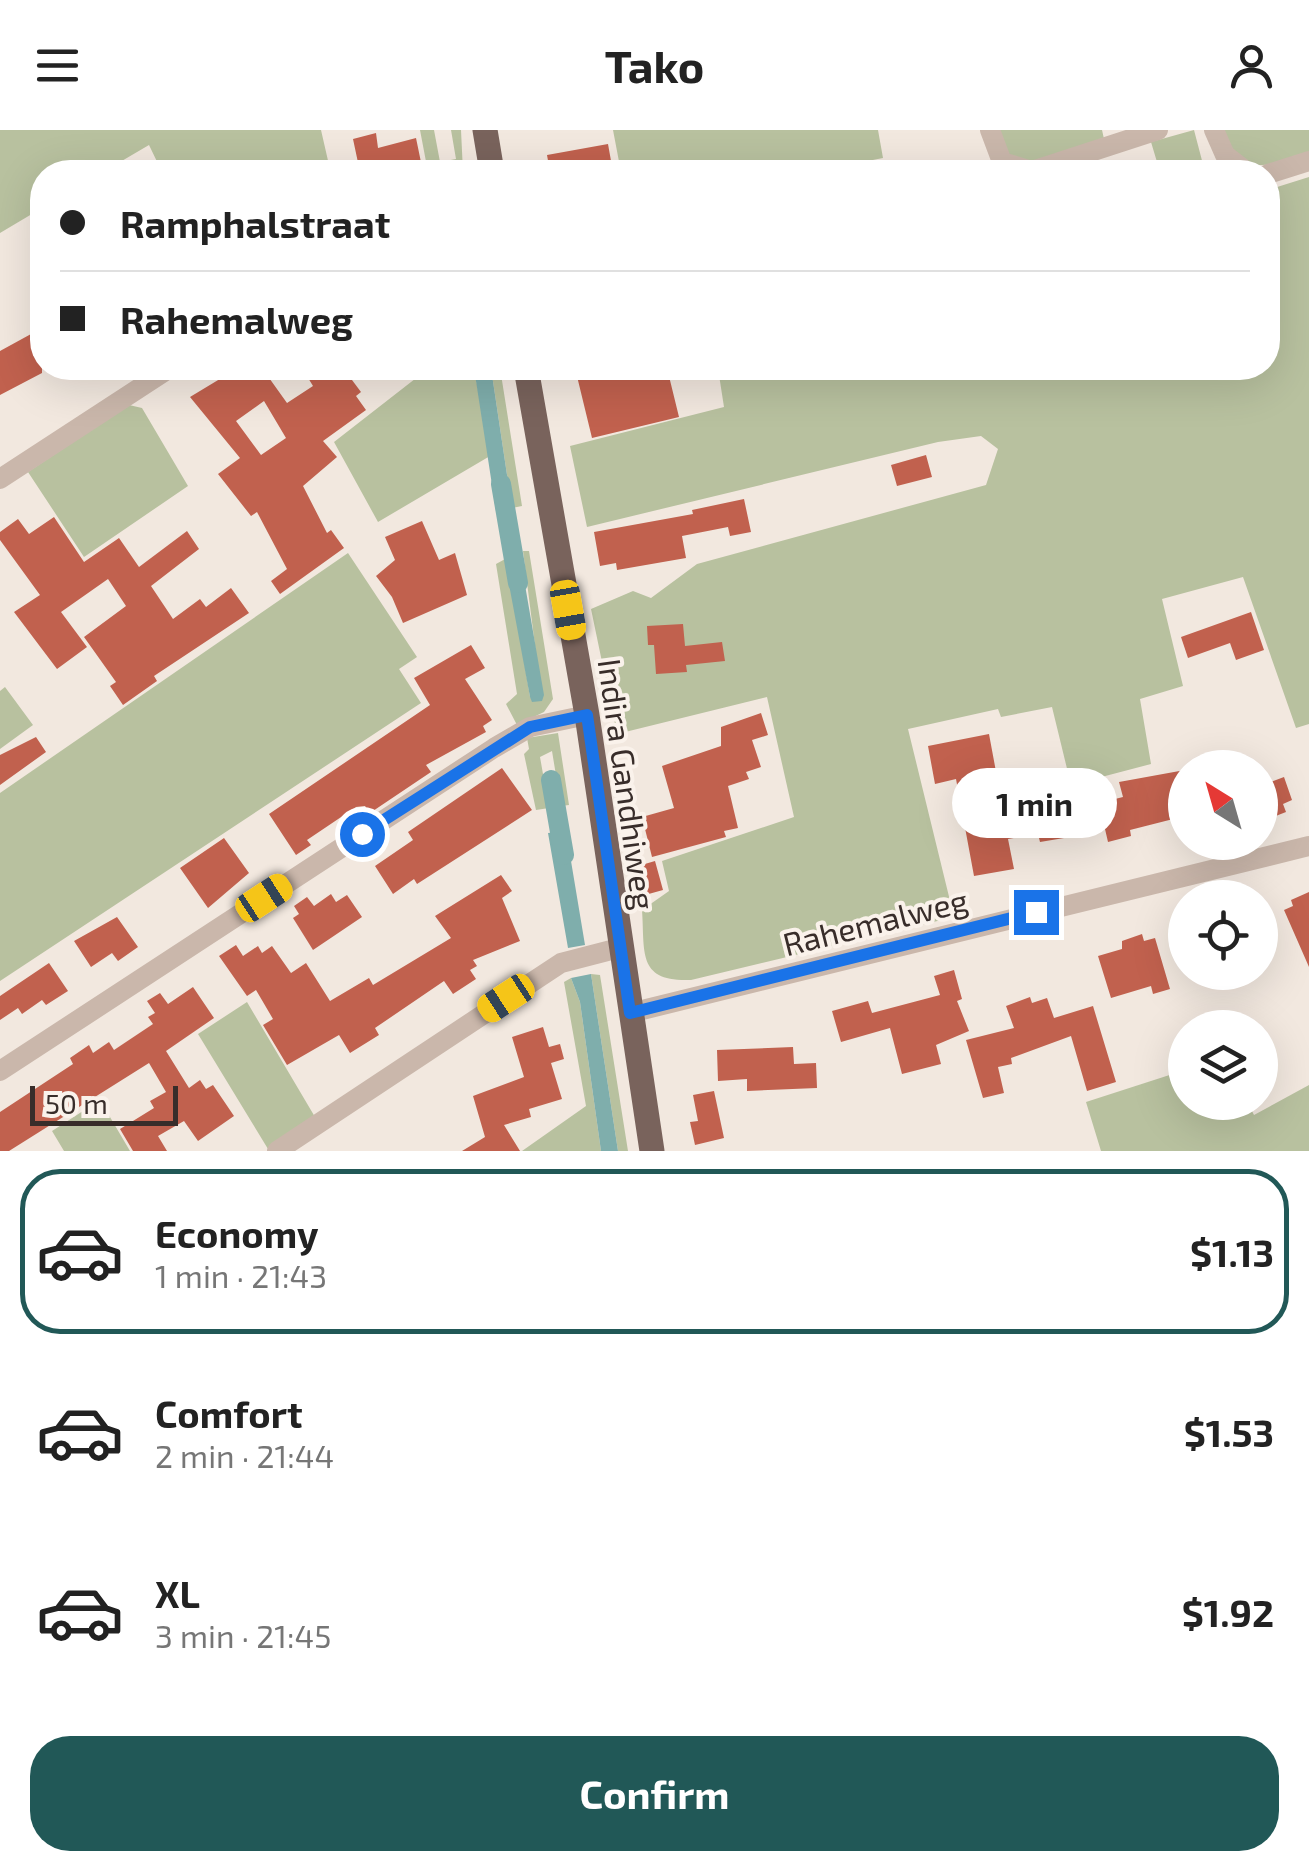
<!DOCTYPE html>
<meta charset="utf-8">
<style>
:root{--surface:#fff;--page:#f6f6f6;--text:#222;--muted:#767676;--line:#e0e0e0;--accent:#215857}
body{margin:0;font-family:"Exo 2",sans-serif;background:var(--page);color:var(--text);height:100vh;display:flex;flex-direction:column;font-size:38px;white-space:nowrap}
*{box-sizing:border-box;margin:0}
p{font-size:32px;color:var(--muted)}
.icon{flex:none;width:55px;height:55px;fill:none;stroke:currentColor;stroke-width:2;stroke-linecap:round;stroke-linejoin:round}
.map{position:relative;height:1021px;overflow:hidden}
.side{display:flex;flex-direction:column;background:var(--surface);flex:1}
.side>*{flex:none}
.banner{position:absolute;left:30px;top:30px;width:1250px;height:220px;border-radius:40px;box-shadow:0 10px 40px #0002;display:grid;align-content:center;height:220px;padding:0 30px;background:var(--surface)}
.needle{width:65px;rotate:323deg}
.fabs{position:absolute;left:1168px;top:620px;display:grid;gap:20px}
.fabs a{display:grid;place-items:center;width:110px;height:110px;border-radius:50%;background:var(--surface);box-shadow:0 10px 40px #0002;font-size:50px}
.scale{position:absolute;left:30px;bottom:25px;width:148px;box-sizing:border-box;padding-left:10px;border:5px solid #382d2a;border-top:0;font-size:28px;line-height:35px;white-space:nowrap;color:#382d2a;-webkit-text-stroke:8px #faf2eb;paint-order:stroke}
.end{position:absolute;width:45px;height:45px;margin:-22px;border:12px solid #1a73e8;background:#fff;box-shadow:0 0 0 5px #fff}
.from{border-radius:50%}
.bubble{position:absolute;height:70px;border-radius:35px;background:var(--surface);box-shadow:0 10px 40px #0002;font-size:32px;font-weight:700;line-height:70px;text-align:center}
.car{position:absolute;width:30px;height:60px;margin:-30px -15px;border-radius:12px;box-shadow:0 0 8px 2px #0007;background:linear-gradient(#f5c518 24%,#345 0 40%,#f5c518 0 76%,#345 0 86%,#f5c518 0)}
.banner b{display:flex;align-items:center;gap:35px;height:95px;font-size:38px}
.banner b+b{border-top:2px solid var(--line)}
.banner i{width:25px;height:25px;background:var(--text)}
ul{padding:18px 0 0;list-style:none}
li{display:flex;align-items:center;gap:30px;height:165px;margin:0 20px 15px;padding:0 10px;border:5px solid transparent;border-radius:40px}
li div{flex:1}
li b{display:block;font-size:38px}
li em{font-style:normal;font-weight:700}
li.current{border-color:var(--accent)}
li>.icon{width:90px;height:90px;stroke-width:1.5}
.primary-button{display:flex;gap:20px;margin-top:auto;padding:20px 30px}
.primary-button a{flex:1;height:115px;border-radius:40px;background:var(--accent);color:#fff;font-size:40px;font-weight:700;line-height:115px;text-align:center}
header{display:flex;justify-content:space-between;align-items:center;height:130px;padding:0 30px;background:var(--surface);font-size:45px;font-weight:700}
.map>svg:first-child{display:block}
.green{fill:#b8c19f}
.water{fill:#7faeac}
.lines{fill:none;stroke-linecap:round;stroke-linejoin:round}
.canal{stroke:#7faeac;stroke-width:20}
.building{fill:#c1614e;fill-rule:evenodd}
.minor{stroke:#cab7ab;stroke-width:20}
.major{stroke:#79635c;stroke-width:25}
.route{stroke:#1a73e8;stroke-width:12}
.labels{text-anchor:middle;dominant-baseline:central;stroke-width:8;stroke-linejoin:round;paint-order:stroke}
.street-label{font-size:32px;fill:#382d2a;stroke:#faf2eb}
</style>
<header><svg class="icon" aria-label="menu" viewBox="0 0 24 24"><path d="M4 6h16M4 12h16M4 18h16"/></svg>Tako<svg class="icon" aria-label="person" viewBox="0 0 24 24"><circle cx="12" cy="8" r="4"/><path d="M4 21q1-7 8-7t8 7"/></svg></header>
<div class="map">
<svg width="1309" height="1021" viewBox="0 0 1309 1021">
<rect width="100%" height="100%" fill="#f2e8df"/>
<path class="green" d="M0,0h321l8,35 -15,7h-152l-13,-27 -46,27h-61v36l-42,25z
M420,0h14l6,32 16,-3 -5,-29h10l2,42h-35z
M613,0h265l5,28 -71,14h-191z
M996,0h106l2,9 -75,26 -23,-10z
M1194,0l11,42h-45l-9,-30z
M1223,0h86v24c-42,12 -66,25 -86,-24z
M1309,47v547l-13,4 -53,-151 -81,22 21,87 -43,13 11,65 -80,21 -19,-78 -51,10 -3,-8 -90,20 46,188 -263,63c-54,2 -46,-27 -49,-70l27,-19 -7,-30 132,-44 -27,-120 -150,37 -26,-125 42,-18 18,7 46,-34 289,-79 12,-36 -17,-13 -43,6 -351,85 -17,-81 154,-39 -5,-32 29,-7h520v-178z
M429,238h45l16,88 -112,66 -44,-80z
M491,238h9l22,138 -10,2z
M129,275l13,3 46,78 -104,71 -56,-85z
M523,421h6l24,148 -9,13 -27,13 -11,-21 11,-10 -21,-130 11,-6 23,139 12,4z
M348,423l69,104 -18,12 22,34 -421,278v-188z
M5,557l28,38 -33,24v-58z
M558,603l11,72 -8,1 -9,-55 -12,6 9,51 -13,2 -12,-56 5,-5 -2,-11z
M591,844l9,1 28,176h-10z
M571,848l9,24 21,149h-79l64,-45 -22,-124z
M247,872l68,115 -47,32 -70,-115z
M1185,940v32l63,1 6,12 55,-30v66h-208l-15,-49z
M100,970l30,51h-66l-12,-20z"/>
<path class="water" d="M474,238h17l21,140 -16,3z
M520,426l24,139 -2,6 -10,1 -2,-5 -25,-134 2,-5z
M566,701l19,114 -17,3 -20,-115z
M591,844l27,177h-17l-21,-149 -9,-24z"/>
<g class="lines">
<path class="canal" d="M501,354l17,99
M551,650l13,75"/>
</g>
<path class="building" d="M376,3l2,15 38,-10 7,34h-63l-7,-33z
M608,14l5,28h-63l-3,-17z
M42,198v45l-42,22v-44z
M238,238h24l25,35 26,-17 -11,-18h41l18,24 -5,4 10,14 -43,31 14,16 -34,29 24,47 4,-3 13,18 -64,46 -9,-13 16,-12 -30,-57 -6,4 -33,-42 22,-16 -50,-61zM264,271l22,37 -25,17 -25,-34z
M575,238h92l12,49 -87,21z
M926,325l6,22 -35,9 -6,-21z
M744,369l7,33 -21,4 -2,-9 -46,9 4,22 -69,12 -1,-7 -16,3 -6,-34 99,-18 -1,-4z
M54,387l30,45 35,-24 20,29 48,-36 12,18 -48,37 22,33 27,-20 6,8 25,-19 18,25 -95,63 3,5 -34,24 -13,-19 6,-4 -32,-45 42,-31 -18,-27 -47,33 26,35 -30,22 -43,-57 26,-17 -40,-55v-8l18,-13 11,15z
M422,391l17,39 16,-7 12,42 -64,28 -11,-26 -16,-21 19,-16 -10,-23z
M1251,482l13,38 -28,10 -6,-17 -42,15 -7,-21z
M683,494l2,22 37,-4 3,19 -39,4 1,7 -31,2 -2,-29h-6l-1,-19z
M471,515l14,23 -20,11 27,41 -9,6 3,6 -60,33 5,7 -61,41 -5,-7 -9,1 -49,33 4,5 -15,10 -27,-41 161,-109 -16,-27z
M761,583l7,22 -16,5 9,27 -15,5 3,7 -21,7 10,42 -14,3 2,6 -74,20 -10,-40 32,-9 -12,-42 59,-20v-19z
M989,604l13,70 66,-13 8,45 -36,6 -2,-8 -30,5 6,30 -40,7 -18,-97 -21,5 -7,-38z
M36,607l10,15 -46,33v-30z
M502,638l30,42 -115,74 -3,-5 -21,15 -18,-28 38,-26 -5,-8z
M1185,640v46l-55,14 1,6 -23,6 -9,-39 24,-6 -4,-15z
M1284,647l8,23 -9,4 3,8 -18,7 -3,-8 -5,2v-27z
M224,708l25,35 -41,35 -28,-40z
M655,731l8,29 -18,5 -7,-29z
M501,745l11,16 -10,7 18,43 -47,19 4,6 -7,4 6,9 -23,15 -9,-13 -69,47 4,7 -29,18 -11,-18 -52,30 -24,-40 10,-6 -17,-29 -9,6 -28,-40 17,-11 7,11 15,-10 4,7 10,-7 19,27 15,-10 24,38 39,-23 4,7 78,-47 -16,-22z
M1309,762v75l-25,-57 9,-4 -2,-6z
M331,764l5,8 11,-7 15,22 -49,33 -20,-32 6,-4 -5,-8 13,-9 7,9z
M117,787l21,30 -20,14 -6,-8 -21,14 -17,-26z
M1142,804l2,7 11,-3 15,51 -17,5 -2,-8 -40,12 -13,-42 24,-7v-8z
M49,833l19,28 -22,14 -4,-5 -20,14 -4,-6 -18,12v-24z
M954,840l8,29 -5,2 12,30 -33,14 5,19 -39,10 -12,-46 -49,14 -9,-31 36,-10 4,12 68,-18 -6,-19z
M193,857l21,31 -48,33 23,37 11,-8 6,9 7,-4 21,31 -36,25 -14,-20 -26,15 9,15h-34l-13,-22 34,-21 -4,-7 16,-9 -17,-29 -140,88h-9v-39l73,-48 -3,-6 19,-13 4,8 16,-11 5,8 39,-26 -5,-7 7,-4 -8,-12 13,-8 8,11z
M1030,867l2,6 15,-5 7,20 39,-12 23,76 -29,9 -16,-55 -60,22 1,6 -14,3 6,26 -21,5 -17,-58 48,-12 -8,-22z
M543,897l6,20 11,-3 4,15 -13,4 11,36 -33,10 2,8 -27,8 16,26h-58l23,-14 -12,-41 51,-19 -12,-40z
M793,917l1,17 22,-1 1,25 -70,3v-12l-29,2 -1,-31z
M714,961l10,47 -29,7 -5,-23 8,-1 -5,-26z"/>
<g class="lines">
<path class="minor" d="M990,0l12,32 30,9 126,-41
M1214,0l11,25 22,17
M1268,44l41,-13
M0,349l170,-111
M630,883l679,-167
M0,941l494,-323 36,-21 57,-12
M277,1021l284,-188 58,-15"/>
<path class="major" d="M485,0l7,42
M526,238l61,347 65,436"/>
</g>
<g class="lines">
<path class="route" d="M362,704l168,-107 57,-12 43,298 406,-101"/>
</g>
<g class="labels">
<g class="street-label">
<text transform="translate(628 654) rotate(82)">Indira Gandhiweg</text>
<text transform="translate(875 791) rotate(-14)">Rahemalweg</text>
</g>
</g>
</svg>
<div class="fabs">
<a><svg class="needle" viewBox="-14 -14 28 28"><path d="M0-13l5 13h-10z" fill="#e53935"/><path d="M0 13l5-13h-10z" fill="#767676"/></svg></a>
<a><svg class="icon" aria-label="locate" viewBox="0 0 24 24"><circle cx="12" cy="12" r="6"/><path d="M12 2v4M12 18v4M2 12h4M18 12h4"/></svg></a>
<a><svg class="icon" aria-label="layers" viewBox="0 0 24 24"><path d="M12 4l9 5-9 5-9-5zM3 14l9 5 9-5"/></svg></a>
</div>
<div class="scale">50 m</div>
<i class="end from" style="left:362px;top:704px"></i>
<i class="end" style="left:1036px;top:782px"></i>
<div class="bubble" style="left:952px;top:638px;width:165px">1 min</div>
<i class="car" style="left:568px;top:480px;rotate:170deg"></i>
<i class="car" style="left:264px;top:768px;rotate:57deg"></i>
<i class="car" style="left:506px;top:868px;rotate:237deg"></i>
<div class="banner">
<b><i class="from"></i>Ramphalstraat</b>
<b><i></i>Rahemalweg</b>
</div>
</div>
<section class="side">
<ul>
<li class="current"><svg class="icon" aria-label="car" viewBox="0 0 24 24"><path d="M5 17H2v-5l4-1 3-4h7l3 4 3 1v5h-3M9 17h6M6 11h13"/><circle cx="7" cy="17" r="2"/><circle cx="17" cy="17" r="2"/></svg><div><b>Economy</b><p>1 min · 21:43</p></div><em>$1.13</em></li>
<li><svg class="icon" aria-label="car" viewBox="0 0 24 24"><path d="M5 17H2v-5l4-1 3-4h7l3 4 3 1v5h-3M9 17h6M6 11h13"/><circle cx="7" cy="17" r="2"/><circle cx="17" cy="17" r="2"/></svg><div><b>Comfort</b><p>2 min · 21:44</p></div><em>$1.53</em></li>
<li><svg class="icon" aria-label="car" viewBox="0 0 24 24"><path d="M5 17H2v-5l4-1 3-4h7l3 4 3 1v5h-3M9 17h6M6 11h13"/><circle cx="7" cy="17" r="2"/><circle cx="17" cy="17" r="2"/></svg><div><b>XL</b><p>3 min · 21:45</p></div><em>$1.92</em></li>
</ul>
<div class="primary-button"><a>Confirm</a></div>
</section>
